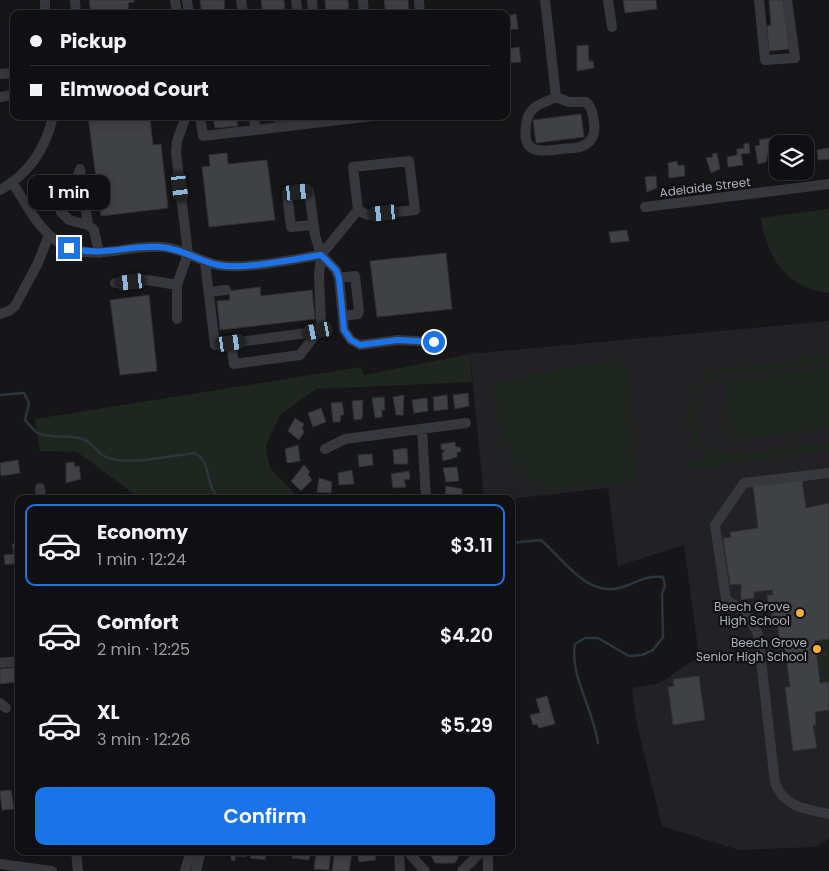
<!DOCTYPE html>
<meta charset="utf-8">
<style>
:root{--surface:#101012;--page:#1e1e20;--text:#f1f3f6;--muted:#9c9d9f;--line:#303032;--accent:#1a73e8}
body{margin:0;font-family:Poppins,sans-serif;background:var(--page);color:var(--text);height:100vh;display:flex;flex-direction:column;font-size:19px;white-space:nowrap}
*{box-sizing:border-box;margin:0}
p{font-size:16px;color:var(--muted)}
.icon{flex:none;width:28px;height:28px;fill:none;stroke:currentColor;stroke-width:2;stroke-linecap:round;stroke-linejoin:round}
.map{position:relative;flex:1;overflow:hidden}
.sheet{position:absolute;left:15px;top:495px;width:500px;height:360px;display:flex;flex-direction:column;background:var(--surface);border-radius:10px;box-shadow:0 2px 12px #0003,0 0 0 1px var(--line)}
.sheet>*{flex:none}
.top-card{position:absolute;left:10px;top:10px;width:500px;height:110px;border-radius:10px;box-shadow:0 2px 12px #0003,0 0 0 1px var(--line);display:grid;align-content:center;height:110px;padding:0 20px;background:var(--surface)}
.buttons{position:absolute;left:769px;top:135px;display:grid;gap:10px}
.buttons a{display:grid;place-items:center;width:45px;height:45px;border-radius:10px;background:var(--surface);box-shadow:0 2px 12px #0003,0 0 0 1px var(--line);font-size:25px}
.end{position:absolute;width:22px;height:22px;margin:-11px;border:6px solid #1a73e8;background:#fff;box-shadow:0 0 0 2px #fff}
.from{border-radius:50%}
.bubble{position:absolute;height:35px;border-radius:10px;background:var(--surface);box-shadow:0 2px 12px #0003,0 0 0 1px var(--line);font-size:16px;font-weight:600;line-height:35px;text-align:center}
.car{position:absolute;width:15px;height:30px;margin:-15px -8px;border-radius:6px;box-shadow:0 0 4px 1px #0007;background:linear-gradient(#222 24%,#8ab4d8 0 40%,#222 0 76%,#8ab4d8 0 86%,#222 0)}
.top-card b{display:flex;align-items:center;gap:18px;height:48px;font-size:19px}
.top-card b+b{border-top:1px solid var(--line)}
.top-card i{width:12px;height:12px;background:var(--text)}
ul{padding:9px 0 0;list-style:none}
li{display:flex;align-items:center;gap:15px;height:82px;margin:0 10px 8px;padding:0 10px;border:2px solid transparent;border-radius:10px}
li div{flex:1}
li b{display:block;font-size:19px}
li em{font-style:normal;font-weight:600}
li.active{border-color:var(--accent)}
li>.icon{width:45px;height:45px;stroke-width:1.5}
.action{display:flex;gap:10px;margin-top:auto;padding:10px 20px}
.action a{flex:1;height:58px;border-radius:10px;background:var(--accent);color:#fff;font-size:20px;font-weight:600;line-height:58px;text-align:center}
.map>svg:first-child{display:block}
.built{fill:#222225}
.green{fill:#1e261f}
.lines{fill:none;stroke-linecap:round;stroke-linejoin:round}
.stream{stroke:#2c353c;stroke-width:2.5}
.building{fill:#404145;stroke:#303034}
.path{stroke:#3d3f44;stroke-width:1;stroke-dasharray:2.5 4;stroke-linecap:butt}
.minor{stroke:#37383d;stroke-width:10}
.route{stroke:#1a73e8;stroke-width:6}
.poi-dot{fill:#f2b134;stroke:#111113;stroke-width:2}
.labels{text-anchor:middle;dominant-baseline:central;stroke-width:4.5;stroke-linejoin:round;paint-order:stroke}
.street-label{font-size:12px;fill:#a8adb8;stroke:#111113}
.poi-label{font-size:12px;fill:#a8adb8;stroke:#111113;text-anchor:end}
</style>
<div class="map">
<svg width="829" height="871" viewBox="0 0 829 871">
<rect width="100%" height="100%" fill="#161618"/>
<path class="built" d="M829,321v518l-14,8 -76,3 -77,-24 -26,-106 -4,-32 28,-5 39,-27 -15,-111 -66,21 -10,-78 -99,11h-25l-14,-145z"/>
<path class="green" d="M829,209v84c-43,-5 -62,-35 -68,-75z
M470,354l2,28 -156,7 -36,26 -14,30 4,23 26,27 19,4h-174l-64,-47 -37,-1 -5,-32 326,-52 3,8z
M829,355v8l-102,14c-50,12 -41,80 11,77l91,-12v8l-144,20 -1,-8 27,-4 -15,-13 -10,-23 3,-24 15,-19 22,-10z
M619,359l7,6 5,41 5,75 -89,9 -15,-8 -31,-40 -8,-59 89,-18z
M829,367v61l-99,13 -8,-59z
M829,639v43l-9,1 -5,-42z"/>
<g class="lines">
<path class="stream" d="M0,395l24,-2 5,10 -4,17c4,4 8,10 13,13 11,6 32,1 45,6 9,3 13,12 21,17 20,11 69,-1 91,-3 17,9 10,33 24,46
M511,543l30,-3c23,20 47,59 82,47 15,-5 23,-12 40,-10l2,9 -3,8 1,43 -10,13 -11,5 -13,1 -31,-18h-13l-10,6c-6,30 19,67 23,99"/>
</g>
<path class="building" d="M89,0h45v2l-6,1 1,11h-38z
M200,0h24l1,14h-23z
M261,0h23l1,14h-22z
M325,0h23l1,14h-23z
M384,0h24l1,14h-23z
M623,0h33l1,9 -32,4z
M769,0h15l5,49 -20,2 -2,-25 4,-1z
M516,14l2,15 -12,1v-14z
M588,45l1,16h4l1,7 -17,3v-25z
M519,47l2,15 -12,1 -1,-14z
M581,114l3,23 -48,6 -3,-23z
M88,116h70l-8,3 3,26 8,-1 7,64 -67,8z
M213,116h23l2,10 -23,2z
M274,116h23v3l-23,3z
M775,137l3,15 -10,2 -2,8 -8,2 -3,-18 5,-1 -1,-5z
M749,143l1,10 -9,1 2,11 -15,2 -1,-10 10,-2v-6l7,-1v-4z
M829,148v11l-11,1 -1,-10z
M227,153l1,11 39,-4 8,60 -66,7 -7,-60 8,-1 -1,-11z
M717,153l3,16 -9,4 -5,-15 7,-1 -1,-3z
M677,161l1,5 6,-1 1,11 -16,2 -1,-15z
M656,176l1,12 -10,4 -2,-15z
M627,230l2,11 -18,2 -2,-11z
M446,253l6,56 -75,8 -7,-56z
M260,287l1,9 51,-6 3,29 -95,11 -3,-29 13,-1 -1,-9z
M149,295l8,76 -37,4 -10,-75z
M468,393l1,13 -14,3 -2,-14z
M404,395l-1,20h-7l-3,-18z
M447,395l1,14 -14,2 -1,-14z
M384,397l1,13h-3v7l-7,1 -3,-20z
M427,398l1,13 -14,2 -2,-13z
M363,400l-1,19 -8,1 -2,-19z
M342,402l2,13h-3l-1,7h-7l-2,-19z
M321,408l5,14 -13,5 -5,-14z
M295,418l9,6 -2,4 2,4 -5,8 -11,-9z
M455,442l1,5h4l1,5h-4v5l-14,4 -1,-8 3,-2 -4,-2v-5z
M298,445l2,16 -13,2 -2,-14z
M407,448l1,16h-14l-1,-14z
M372,454l1,11 -14,2 -1,-12z
M18,460l2,13 -19,3 -1,-13z
M74,462l1,5 4,-1 2,13 -15,4v-20z
M304,465l6,7 -2,2 4,6 -11,11 -10,-10z
M457,467l2,14 -13,1 -3,-14z
M352,470l2,14 -15,1 -1,-12z
M409,471l1,8 -6,1 2,7 -13,1 -2,-14z
M319,478l13,4 -1,11 -14,-1z
M802,480l4,28 23,-5v136l-14,2 5,42 9,-1v28l-14,2 1,13h-3l4,23 -24,3 -8,-64h5l-5,-38 -4,1 -5,-34 -4,1 -1,-8h4v-7l-7,1 -1,-8h6l-1,-5 -18,2v6l-13,2v-16l-11,1 -7,-47 8,-1 -1,-5 28,-4 -5,-42z
M446,486l16,3v10h-16l5,-1 -6,-2z
M19,543v20l-14,2 -1,-10 10,-1 -2,-10z
M19,667v33l-2,-18 -17,2v-15z
M699,676l6,44 -32,5 -5,-38 6,-1 -1,-7z
M547,696l8,28 -16,4 -2,-4 -4,1 -3,-10 10,-2 -4,-14z
M11,790l3,19 -12,1 -2,-19z
M231,851h15v6l-11,-1v5l-4,-1z
M251,851h15l-1,9 -15,-2z
M273,851h15l-1,5 -14,-1z
M293,851h18l-2,9 -17,-2z
M323,851h8l-2,19 -15,-1 2,-15h5z
M344,851l8,2 -3,18h-17l2,-16 9,1z
M357,851h18l1,9 -17,2z
M428,851h34l-7,12h-20z"/>
<g class="lines">
<path class="path" d="M817,655l12,-1"/>
<path class="minor" d="M45,0v14
M75,0l1,14
M175,0l2,14
M187,0l2,14
M241,0l2,14
M296,0l2,14
M312,0l1,14
M363,0l1,14
M419,0l1,14
M545,0l11,97
M608,0l4,27
M759,0l6,60 30,-2 -8,-58
M0,74l14,-1
M0,97l14,-2
M556,97l13,5h17c6,5 7,13 8,21 1,6 0,13 -4,18 -7,8 -19,7 -29,8 -20,3 -39,5 -35,-22 0,-6 2,-13 7,-18 5,-5 16,-8 23,-12z
M200,116l3,20 52,-6
M254,116l1,14 118,-14
M12,182c15,23 29,54 56,66 31,12 62,-4 94,-1 21,1 37,15 57,18 27,5 74,-6 102,-10
M0,190c29,-16 46,-42 53,-74
M645,207l184,-23
M88,225l-19,-5 -8,-8 12,-18 7,-25 8,56 6,5 5,23
M313,225l-22,2 -4,-34 22,-2 6,44 6,20 -2,21 2,50 -3,5 -11,2 -76,10 3,21 66,-9 18,-24
M321,255l37,-45 10,5 47,-5 -6,-49 -56,6 5,43
M321,255l15,15 3,8 5,52 7,10 9,5 38,-5 36,2
M205,262l10,83 16,-2
M339,278l16,-2 4,35 -1,3 -15,2
M115,283l32,-3 30,5
M209,292l17,-2
M0,314l9,-3 6,-5 23,-43 11,-28
M177,319v-34l11,-31 -12,-101 1,-12 9,-25
M422,429l4,70
M325,449l20,-10 121,-16
M829,473l-85,10 -29,42 11,74 20,14 12,21 17,149c10,25 31,26 54,31
M40,488l1,11
M0,663l19,-2
M0,703l6,5
M76,851l2,20
M399,851l1,20
M407,851l18,20
M0,864l52,7
M185,871l6,-20
M196,871l5,-20
M462,871l20,-20
M488,871v-20"/>
</g>
<g class="lines">
<path class="route" d="M69,248c35,9 58,-3 91,-1 21,1 38,14 58,18 27,5 75,-6 103,-10l15,15 3,8 5,52 7,10 9,5 38,-5 36,2"/>
</g>
<g class="poi-dot">
<circle cx="800" cy="613" r="5"/>
<circle cx="817" cy="649" r="5"/>
</g>
<g class="labels">
<g class="street-label">
<text transform="translate(705 187) rotate(-7)">Adelaide Street</text>
</g>
<g class="poi-label">
<text x="790" y="606">Beech Grove<tspan x="790" dy="14">High School</tspan></text>
<text x="807" y="642">Beech Grove<tspan x="807" dy="14">Senior High School</tspan></text>
</g>
</g>
</svg>
<div class="buttons">
<a><svg class="icon" aria-label="layers" viewBox="0 0 24 24"><path d="M12 4l9 5-9 5-9-5zM3 14l9 5 9-5"/></svg></a>
</div>
<i class="end from" style="left:434px;top:342px"></i>
<i class="end" style="left:69px;top:248px"></i>
<div class="bubble" style="left:28px;top:175px;width:82px">1 min</div>
<i class="car" style="left:180px;top:187px;rotate:173deg"></i>
<i class="car" style="left:298px;top:192px;rotate:84deg"></i>
<i class="car" style="left:384px;top:213px;rotate:264deg"></i>
<i class="car" style="left:131px;top:282px;rotate:264deg"></i>
<i class="car" style="left:318px;top:331px;rotate:259deg"></i>
<i class="car" style="left:231px;top:343px;rotate:82deg"></i>
<div class="top-card">
<b><i class="from"></i>Pickup</b>
<b><i></i>Elmwood Court</b>
</div>
<section class="sheet">
<ul>
<li class="active"><svg class="icon" aria-label="car" viewBox="0 0 24 24"><path d="M5 17H2v-5l4-1 3-4h7l3 4 3 1v5h-3M9 17h6M6 11h13"/><circle cx="7" cy="17" r="2"/><circle cx="17" cy="17" r="2"/></svg><div><b>Economy</b><p>1 min · 12:24</p></div><em>$3.11</em></li>
<li><svg class="icon" aria-label="car" viewBox="0 0 24 24"><path d="M5 17H2v-5l4-1 3-4h7l3 4 3 1v5h-3M9 17h6M6 11h13"/><circle cx="7" cy="17" r="2"/><circle cx="17" cy="17" r="2"/></svg><div><b>Comfort</b><p>2 min · 12:25</p></div><em>$4.20</em></li>
<li><svg class="icon" aria-label="car" viewBox="0 0 24 24"><path d="M5 17H2v-5l4-1 3-4h7l3 4 3 1v5h-3M9 17h6M6 11h13"/><circle cx="7" cy="17" r="2"/><circle cx="17" cy="17" r="2"/></svg><div><b>XL</b><p>3 min · 12:26</p></div><em>$5.29</em></li>
</ul>
<div class="action"><a>Confirm</a></div>
</section>
</div>
